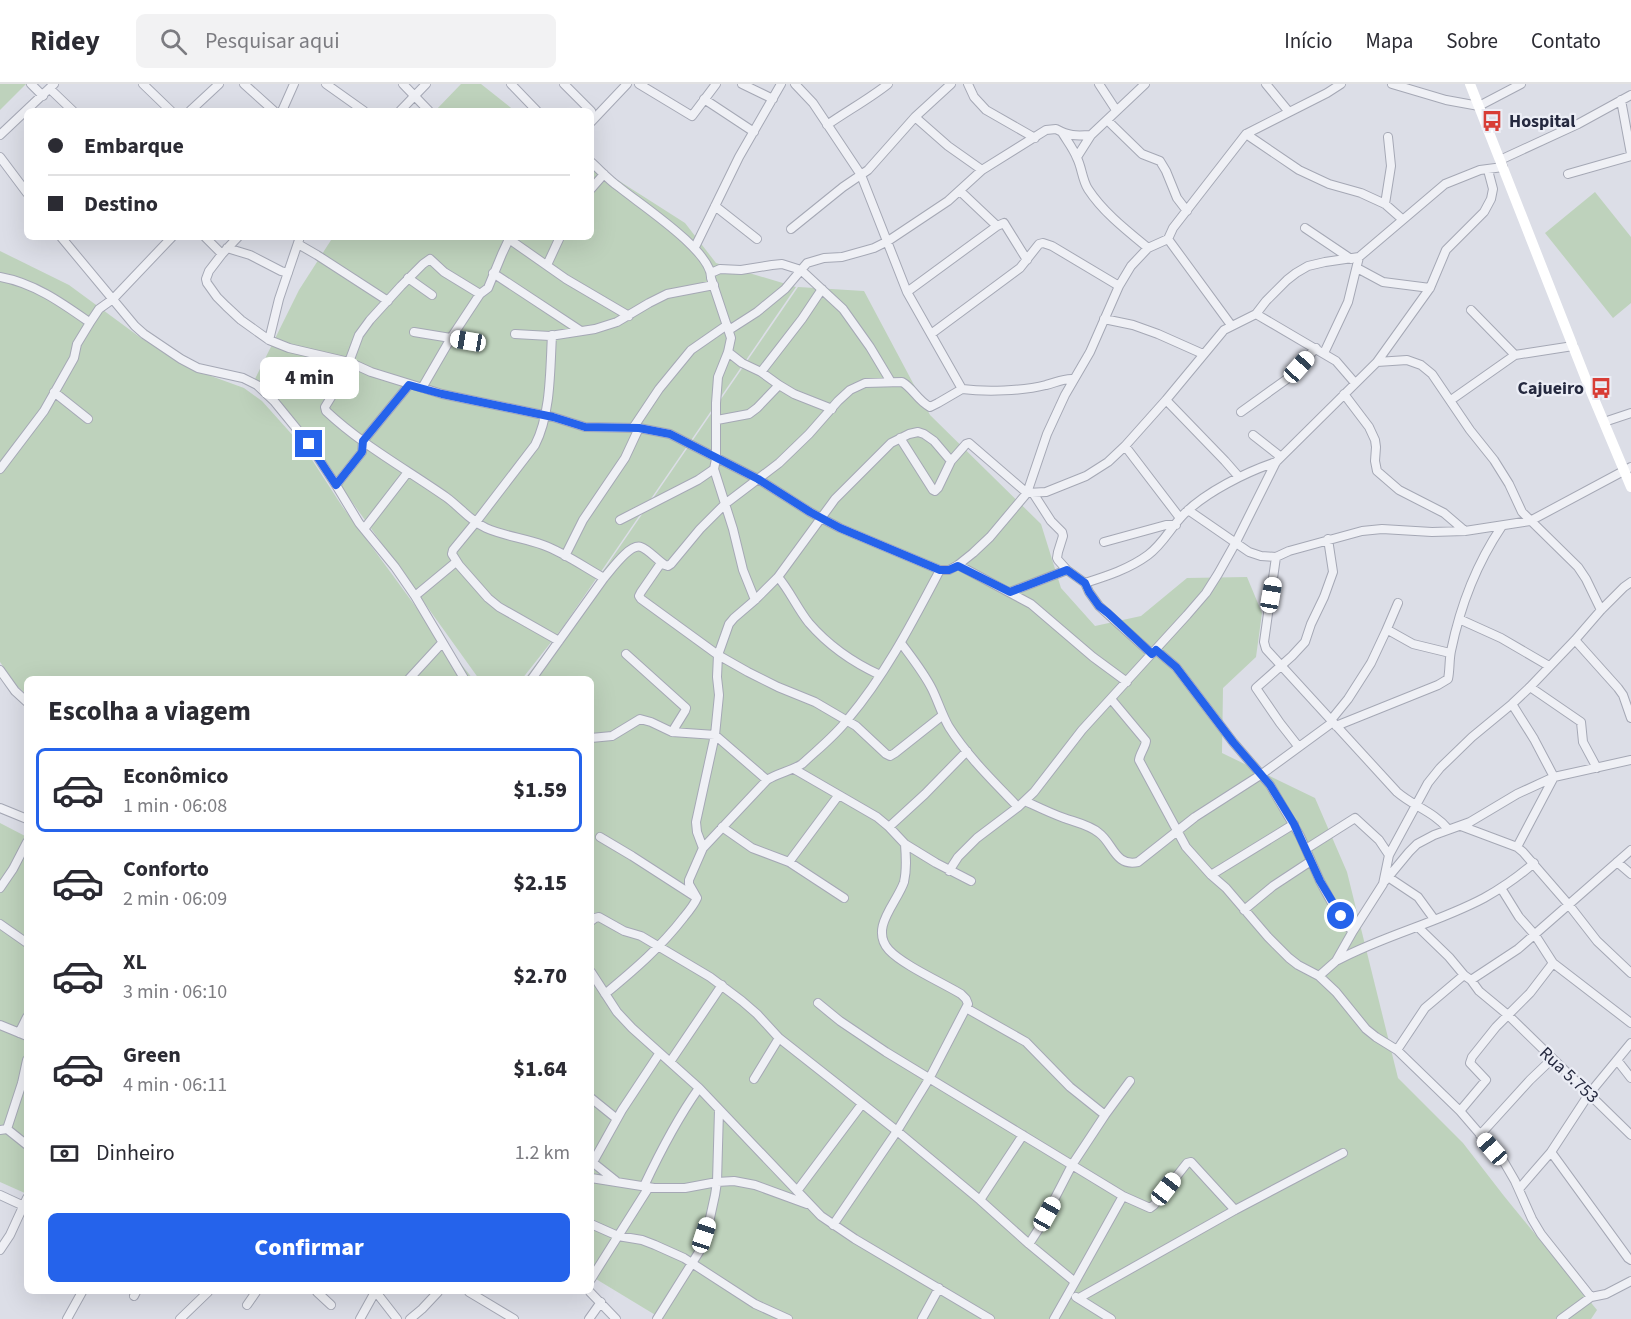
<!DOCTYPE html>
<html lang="pt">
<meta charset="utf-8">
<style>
:root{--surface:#fff;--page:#f2f2f3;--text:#2b2b33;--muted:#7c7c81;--line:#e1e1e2;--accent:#2563eb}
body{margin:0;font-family:"Source Sans 3",sans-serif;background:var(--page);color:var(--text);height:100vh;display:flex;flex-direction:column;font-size:22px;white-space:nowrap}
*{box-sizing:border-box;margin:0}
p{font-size:20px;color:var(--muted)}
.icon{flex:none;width:33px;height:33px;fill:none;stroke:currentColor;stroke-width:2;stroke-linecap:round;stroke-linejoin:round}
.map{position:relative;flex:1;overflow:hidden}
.details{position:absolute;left:24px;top:592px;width:570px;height:618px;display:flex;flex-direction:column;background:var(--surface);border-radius:9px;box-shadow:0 6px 24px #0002}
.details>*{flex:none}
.hud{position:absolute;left:24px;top:24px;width:570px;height:132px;border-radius:9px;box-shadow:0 6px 24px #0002;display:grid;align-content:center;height:132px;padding:0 24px;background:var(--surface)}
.end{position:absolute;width:27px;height:27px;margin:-14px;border:8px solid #2563eb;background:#fff;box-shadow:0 0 0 3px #fff}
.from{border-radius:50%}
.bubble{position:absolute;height:42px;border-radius:9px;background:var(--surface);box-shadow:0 6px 24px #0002;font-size:20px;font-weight:800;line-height:42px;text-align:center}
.car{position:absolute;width:18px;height:36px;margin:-18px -9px;border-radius:8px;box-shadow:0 0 4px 2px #0007;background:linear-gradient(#fff 24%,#345 0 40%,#fff 0 76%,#345 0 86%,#fff 0)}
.hud b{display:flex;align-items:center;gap:21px;height:57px;font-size:22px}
.hud b+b{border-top:2px solid var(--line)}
.hud i{width:15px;height:15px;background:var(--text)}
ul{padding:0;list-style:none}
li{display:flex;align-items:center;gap:18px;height:84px;margin:0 12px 9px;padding:0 12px;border:3px solid transparent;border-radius:9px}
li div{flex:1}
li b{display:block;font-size:22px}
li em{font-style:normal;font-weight:800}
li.current{border-color:var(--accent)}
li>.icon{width:54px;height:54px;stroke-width:1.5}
h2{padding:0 24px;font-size:27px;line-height:72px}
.pay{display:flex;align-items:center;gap:15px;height:66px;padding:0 24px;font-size:22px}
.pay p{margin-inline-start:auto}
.cta{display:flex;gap:12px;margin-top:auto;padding:12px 24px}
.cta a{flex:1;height:69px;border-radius:9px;background:var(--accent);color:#fff;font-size:24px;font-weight:800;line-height:69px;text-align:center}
header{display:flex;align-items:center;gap:36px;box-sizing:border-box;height:84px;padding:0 30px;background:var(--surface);border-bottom:2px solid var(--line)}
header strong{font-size:28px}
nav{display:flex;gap:33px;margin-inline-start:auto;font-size:21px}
.search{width:420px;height:54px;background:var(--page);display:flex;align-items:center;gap:15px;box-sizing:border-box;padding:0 21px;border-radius:9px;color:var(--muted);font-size:22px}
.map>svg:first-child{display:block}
.green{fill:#bed2bc}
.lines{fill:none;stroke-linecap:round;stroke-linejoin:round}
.street-casing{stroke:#a5a8b5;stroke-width:10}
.street{stroke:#eff0f5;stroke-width:8}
.secondary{stroke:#fff;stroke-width:10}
.route{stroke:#2563eb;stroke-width:8}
.labels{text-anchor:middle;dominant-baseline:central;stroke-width:4.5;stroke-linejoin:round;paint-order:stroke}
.poi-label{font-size:18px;font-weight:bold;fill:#25293f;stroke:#ebedf5;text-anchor:start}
.street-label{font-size:18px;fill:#25293f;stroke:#ebedf5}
</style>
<header>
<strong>Ridey</strong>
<div class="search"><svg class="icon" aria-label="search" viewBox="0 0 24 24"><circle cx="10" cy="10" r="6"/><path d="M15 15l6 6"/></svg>Pesquisar aqui</div>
<nav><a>Início</a><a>Mapa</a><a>Sobre</a><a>Contato</a></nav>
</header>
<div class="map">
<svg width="1631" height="1235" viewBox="0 0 1631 1235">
<rect width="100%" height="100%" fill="#dcdee7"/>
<path class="green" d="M0,0h26l-26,26z
M461,0h20l34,27h-80z
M591,79l94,60 31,40 80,24 -233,340 -41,52h-43l-170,-237 -38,-46 -16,-17 44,-89 34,-53h258z
M1595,108l36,45v66l-18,15 -68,-85z
M0,167l69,34 72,53 37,22 33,16 33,12 18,13 43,48 37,57 82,112 49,61 -446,1v15l-10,-9 -17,-24z
M798,203l66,4 66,124 111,109 20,64 34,38 46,-10 46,-38 60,-1 15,36 -6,44 -33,31 -1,65 93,45 32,74 51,206 65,65 41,53 93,114 -6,9h-929l-71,-43v-596h-67l40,-52z
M0,739l27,14v357l-27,-12z"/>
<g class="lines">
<defs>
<path id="street" d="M31,0l12,12
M143,0l28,27
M244,0l30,27
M326,0l38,27
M403,0l26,27
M511,0l26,27
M564,0l27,27
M639,0l53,32 24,-32
M742,0l31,15
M795,0l18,19 48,72 46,117 55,97c24,3 61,2 84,-4 9,-2 18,-7 27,-6
M968,0l6,13 12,13 49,28
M1099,0l17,26
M1266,0l23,28
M1392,0l54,16 33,6 42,-22
M50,5l23,22
M704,15l50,33
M1621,16l10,54
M190,27l29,-27
M282,27l12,-27
M400,27l26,-27
M915,33l33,29 34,24
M1107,36l35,34 18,7 6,10 11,27 10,13
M591,38l36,-38
M827,41c20,-14 42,-26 61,-41
M1063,50c5,8 11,16 14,24 5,10 5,21 11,31 15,23 38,41 60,59l20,-9 63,86
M1246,50l53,36 30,14 32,9 24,11 17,15
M0,51l54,-51
M0,73l27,36
M1077,73l14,-22
M1500,76l78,-36 53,-29
M591,78c9,8 18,18 28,25 22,18 93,64 92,91l20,60 -3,14 -10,25 -2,26v56l-2,10 19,60 10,41 12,30
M1568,90l63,-18
M591,105l13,-15
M960,107l37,35
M1385,120l6,-38 -3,-29
M715,122l42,33
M1305,144l46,31
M791,145l52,-42 25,-17 47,-53 36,-33
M61,153l74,89 9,8 37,25 17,9 45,10 14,7 17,16 35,43 27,41 23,38 36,44 20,29 50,84
M205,153l17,17
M238,153l-16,17 -13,17 -3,8 1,4 10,14 9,9 15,14 28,20 20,8 60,14 22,10 71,22 111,23 32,10 54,1 31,6 88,45 52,33 30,16 100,42h9l9,-5 15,-12 17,-16 37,-44 20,-59 18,-39 25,-43 29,-66 12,-20 17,-18
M509,155l57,40 63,37
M1168,155l5,-11 73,-94 81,-41 14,-9
M298,160l19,11 71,46
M695,163l44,-90 42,-73
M227,164l23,7 31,16 7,2
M547,181l13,-28
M1357,184l26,14 47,6
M493,189l88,58
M711,189l9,-4 21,1 31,-5 10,-1 19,6 42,39 27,38 21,35
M0,193c34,6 62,26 89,45
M408,194l24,17
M907,208l90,-66 7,-3 23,37
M1471,226l44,45
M1256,230l10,-13 21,-21 9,-7 12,-7 17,-4 34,-5 86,-73 35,-14 23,-3
M1104,235l29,6 25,9 45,20
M729,246l28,-18 28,-23 22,-26 17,-5 18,-1 32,-9 14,-7 60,-40 34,-31 64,-40 10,-1c13,7 19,7 35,6l54,-51
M414,248l67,11
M515,250l35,2 45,-7 22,-7 32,-19 18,-9 47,-9
M931,250l89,-66 19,-24 4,-1 9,3 67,40
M552,251c-2,35 -1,79 -17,110l-59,77 -23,28 -1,4 7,11 29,33 11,9 60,34
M269,256l10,-41 21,-62
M728,268l14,11 19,9 18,13 15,9 38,15
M1324,269l24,-51 11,-45
M349,278l10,-27 11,-15 31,-34 22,-22 7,-5 14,13 36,22
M1377,278l53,-74 16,-38 38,-38 7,-13 2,-10 -5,-19
M352,279l-27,44 1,4c36,34 80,58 120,86 14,10 23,23 40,31 18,8 38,10 57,17 22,8 41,22 61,33
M761,288l41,-53 20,-30
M422,304l29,-50 29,-44 8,-6 14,-34 8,-17
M54,308l34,27
M1344,310l25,33 6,13 1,7 -1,14 2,10 22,19 45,23 21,18
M1166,316l59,61 14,16
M1451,316l64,-45 58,-9
M1241,328l46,-33 29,-31
M717,336l32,-6 8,-6 22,-23
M1604,338l27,-9
M633,344l26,-39 32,-39 36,-25
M1253,351l28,22
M900,354l33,52 2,1 3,-3 13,-27
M1125,362l55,72
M0,385l44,-58 30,-53 3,-14 14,-23 8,-12 14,-10 59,-62
M336,401l26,-33 1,-11 46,-56
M1033,409l18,28 11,11 1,4 -5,16 -1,6 1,2 9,10 18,13 4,9 10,14 53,48
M1188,426l61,42 12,4 15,1 13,-6 73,-20 20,-2 50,3 33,-1 65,-10 101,-54
M620,436l78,-40 16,-11
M364,445l44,-57
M1104,458l62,-17h10
M565,472l18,-36 42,-62 14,-30
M1276,473l-12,85 2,7 131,143c16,14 37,20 51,37
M661,479l-20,29 -2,4 2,3 77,56 30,17 30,15 37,15 41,24 30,28 4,2 5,-3 48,-38
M958,481l73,39 62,53 34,25
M778,493c12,14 19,31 31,46 19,22 45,40 71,52
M1085,499c22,-7 44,-14 63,-28 15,-11 23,-28 36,-41 22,-22 62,-42 92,-52
M1010,508l57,-22
M415,512l41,-34
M1459,535l42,19 48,28
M1386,547l12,-28
M1575,556l43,48 5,7 8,23
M901,559c11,15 23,30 31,46 6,12 10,26 17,38 19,30 45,55 69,80
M1156,566l20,17 57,75 37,43 30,51 20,45 11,20 16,25 6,5
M626,570l60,54 -1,3 -13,21
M0,586l15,21 12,11
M408,596l34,-37
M531,596l73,-102c7,-8 26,-35 37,-31 7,2 17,14 24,18l3,1 3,-2 29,-35 25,-25 54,-41 30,-29 29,-33 12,-11 15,-7 37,-1c11,6 15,18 28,25l8,-4 24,-14
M1530,603l51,35 2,20 14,26
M1111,615l35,42c-1,7 -6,12 -7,19l47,87 25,28 15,13 42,49 21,21 9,7 21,11 17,16 30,37 10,8 21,13 63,61 44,51 11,19 17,38 9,15 50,63
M1512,620l22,35 20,38
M1331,636l17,-21 23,-36 15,-32 2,-1 25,14 37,9
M1336,642l102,-41 10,-6c2,-9 1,-19 3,-28 9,-44 26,-88 51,-125
M591,654l21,-2 28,-17 11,3 21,10 43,3 52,45
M1298,662l-18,-23 -24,-35 36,-32 13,-14 6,-18 13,-27 9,-25 -5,-33
M794,685l83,48 12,10 16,17 31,19 35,18
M1025,717c13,6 25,12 39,17 11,4 26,7 35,15 14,10 16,34 39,29l57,-45 67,-43 71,-52
M0,724l27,11
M1461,742l56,21 6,5 46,53 28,36 34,32
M722,743l30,21 37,14 55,36
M889,743l36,-33 42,-43
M600,753l32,19 62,40
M1517,763l37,-70
M703,764l64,-68c11,-7 24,-9 35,-16 15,-14 33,-28 46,-45 38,-45 65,-98 92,-149
M1306,765l49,-31 24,22 10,15
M789,778l49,-66
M1617,778l14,12
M949,787l9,-14 19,-19 41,-31 16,-15 48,-62 105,-115 19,-22 12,-19 18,-32 40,-80 101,-100 30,-2 14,5 11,9 38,56 24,30 15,24 13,28 56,55 8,12 15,31
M1211,791l83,-51
M1388,793l30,20 16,22
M1385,797l24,-29 8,-8 17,-9 36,-13 47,-28 37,-17 77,-17
M0,804l13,-19 14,-27
M1501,804l18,29 16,18 18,28 78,60
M1244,826l29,-24 38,-25
M591,837l4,-3 4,-1 25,14 17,5 69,41 32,24 15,13 22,24 118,93 83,69 49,44 46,38 -21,37
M0,840l27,19
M1418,843l31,30 15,18 7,5 8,11 29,24 123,120
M1338,876c47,-25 99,-37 146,-62 18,-10 35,-22 50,-35
M591,888l26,40 15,16 67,60 122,128 34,23 135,80
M1319,892l17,-15 17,-30 30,-47 6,-29 39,-72 12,-15 32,-31 40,-33 18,-17 45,-47 26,-30 23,-23 7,-5
M1471,896l47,-31 113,-99
M605,910c29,-24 56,-47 79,-77 5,-6 10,-12 13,-19l-8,-14v-4l14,-32 -6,-16 -1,-10 19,-87 4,-40 -2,-18 1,-22 11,-31 5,-6 21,-18 23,-23 57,-78 56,-56 18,-9 9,-2 6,2 10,7 17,20 15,-17 3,-1 58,50 19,-1 40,-16 22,-14 17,-16 41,-46 58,-70 32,-16 80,47 19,22
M818,919l22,18 46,31 237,144 27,12 4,-3 33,-42 4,-1 44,48
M966,924l60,34 44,45 35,28
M0,941l27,11
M19,949l8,-16
M1397,966l28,-42 39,-33
M1617,976l14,18
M670,978l52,-77
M754,995l25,-41
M591,1014l26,21
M1460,1027l26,-31 -16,-17 2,-6 24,-30 34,-34 23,-30
M7,1045l15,-46 5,-23
M0,1046l7,-1 20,16
M1480,1051l50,-55 22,-21
M1551,1068l77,106 3,2
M591,1077l25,20
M593,1078l29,-52 37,-56
M591,1094l63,10h31l32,-6 17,-1 21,4 52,19
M644,1102c16,-34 33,-67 55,-98
M1519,1105l32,-37 38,-58 42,-51
M797,1107l65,-87
M0,1111l26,12
M980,1116l43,-65
M591,1140l27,12 24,4 13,5 29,13 71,46 33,15
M833,1141l64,-94 32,-52 39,-75 -2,-5 -5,-5c-20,-12 -58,-29 -72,-44 -20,-22 8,-47 15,-68 3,-13 2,-25 1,-38
M1029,1160l11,-17 32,-62 33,-50 25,-34
M0,1166l10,-15 17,-37
M591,1195l58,-92
M1075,1198l48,-86
M317,1208l14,13
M376,1208l21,27
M469,1208l45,27
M590,1208l26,27
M134,1212l2,-4
M1076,1213l35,22
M1079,1214l156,-88 108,-57
M247,1221l9,-13
M67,1235l15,-27
M180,1235l28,-27
M360,1235l15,-27
M410,1235l12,-10 16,-17
M589,1235l12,-17
M657,1235l42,-67 11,-34 5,-23 2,-13 2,-72
M922,1235l17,-31
M1561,1235l30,-22 15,-3 25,-13"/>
</defs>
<use href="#street" class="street-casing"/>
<use href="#street" class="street"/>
<path class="secondary" d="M1470,0l119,303 42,100"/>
</g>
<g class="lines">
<path class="route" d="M309,360l27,41 26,-33 1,-11 46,-56 33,9 111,23 32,10 54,1 31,6 88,45 52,33 30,16 100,42h9l9,-4 52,26 57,-22 18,13 4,9 10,14 9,7 44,41 4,-4 20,17 57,75 37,43 24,39 26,57 21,35"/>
</g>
<defs>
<symbol id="bus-bare" viewBox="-9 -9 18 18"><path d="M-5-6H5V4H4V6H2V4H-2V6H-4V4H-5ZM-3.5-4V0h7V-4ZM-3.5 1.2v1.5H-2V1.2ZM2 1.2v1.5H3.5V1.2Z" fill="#d83d36" stroke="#ebedf5" stroke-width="2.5" paint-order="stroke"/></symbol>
</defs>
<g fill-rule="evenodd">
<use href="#bus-bare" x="1477" y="22" width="30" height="30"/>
<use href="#bus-bare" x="1586" y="289" width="30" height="30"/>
</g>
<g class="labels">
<g class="poi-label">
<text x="1509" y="37">Hospital</text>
<text x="1584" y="304" text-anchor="end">Cajueiro</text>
</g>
<g class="street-label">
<text transform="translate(1569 991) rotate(43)">Rua 5.753</text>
</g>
</g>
</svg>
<i class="end from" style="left:1341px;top:832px"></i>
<i class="end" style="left:309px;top:360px"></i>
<div class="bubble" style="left:260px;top:273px;width:99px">4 min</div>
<i class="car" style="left:468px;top:257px;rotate:280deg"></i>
<i class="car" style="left:1299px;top:283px;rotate:42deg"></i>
<i class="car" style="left:1271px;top:511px;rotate:10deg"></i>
<i class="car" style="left:1492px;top:1065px;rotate:319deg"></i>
<i class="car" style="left:1166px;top:1105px;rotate:38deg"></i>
<i class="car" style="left:1047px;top:1130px;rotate:29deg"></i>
<i class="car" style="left:704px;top:1151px;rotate:18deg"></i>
<div class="hud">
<b><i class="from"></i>Embarque</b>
<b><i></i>Destino</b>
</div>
<section class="details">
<h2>Escolha a viagem</h2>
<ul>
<li class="current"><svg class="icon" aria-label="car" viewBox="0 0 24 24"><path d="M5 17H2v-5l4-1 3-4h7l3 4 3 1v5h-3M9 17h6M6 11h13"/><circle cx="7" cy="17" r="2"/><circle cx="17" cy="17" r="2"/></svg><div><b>Econômico</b><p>1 min · 06:08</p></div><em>$1.59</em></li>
<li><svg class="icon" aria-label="car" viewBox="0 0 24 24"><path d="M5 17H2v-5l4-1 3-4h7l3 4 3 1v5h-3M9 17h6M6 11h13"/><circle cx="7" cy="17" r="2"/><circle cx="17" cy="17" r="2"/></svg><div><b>Conforto</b><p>2 min · 06:09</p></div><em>$2.15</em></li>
<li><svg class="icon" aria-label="car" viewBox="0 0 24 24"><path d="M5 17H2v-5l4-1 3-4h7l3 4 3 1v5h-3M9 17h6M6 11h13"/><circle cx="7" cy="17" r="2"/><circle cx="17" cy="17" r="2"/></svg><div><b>XL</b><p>3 min · 06:10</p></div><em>$2.70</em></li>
<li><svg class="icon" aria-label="car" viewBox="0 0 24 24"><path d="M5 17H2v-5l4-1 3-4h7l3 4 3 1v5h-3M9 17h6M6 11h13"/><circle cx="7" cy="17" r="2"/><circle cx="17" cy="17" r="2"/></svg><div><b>Green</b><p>4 min · 06:11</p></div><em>$1.64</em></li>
</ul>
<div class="pay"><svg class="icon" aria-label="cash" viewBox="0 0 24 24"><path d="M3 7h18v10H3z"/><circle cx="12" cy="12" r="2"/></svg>Dinheiro<p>1.2 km</p></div>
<div class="cta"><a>Confirmar</a></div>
</section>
</div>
